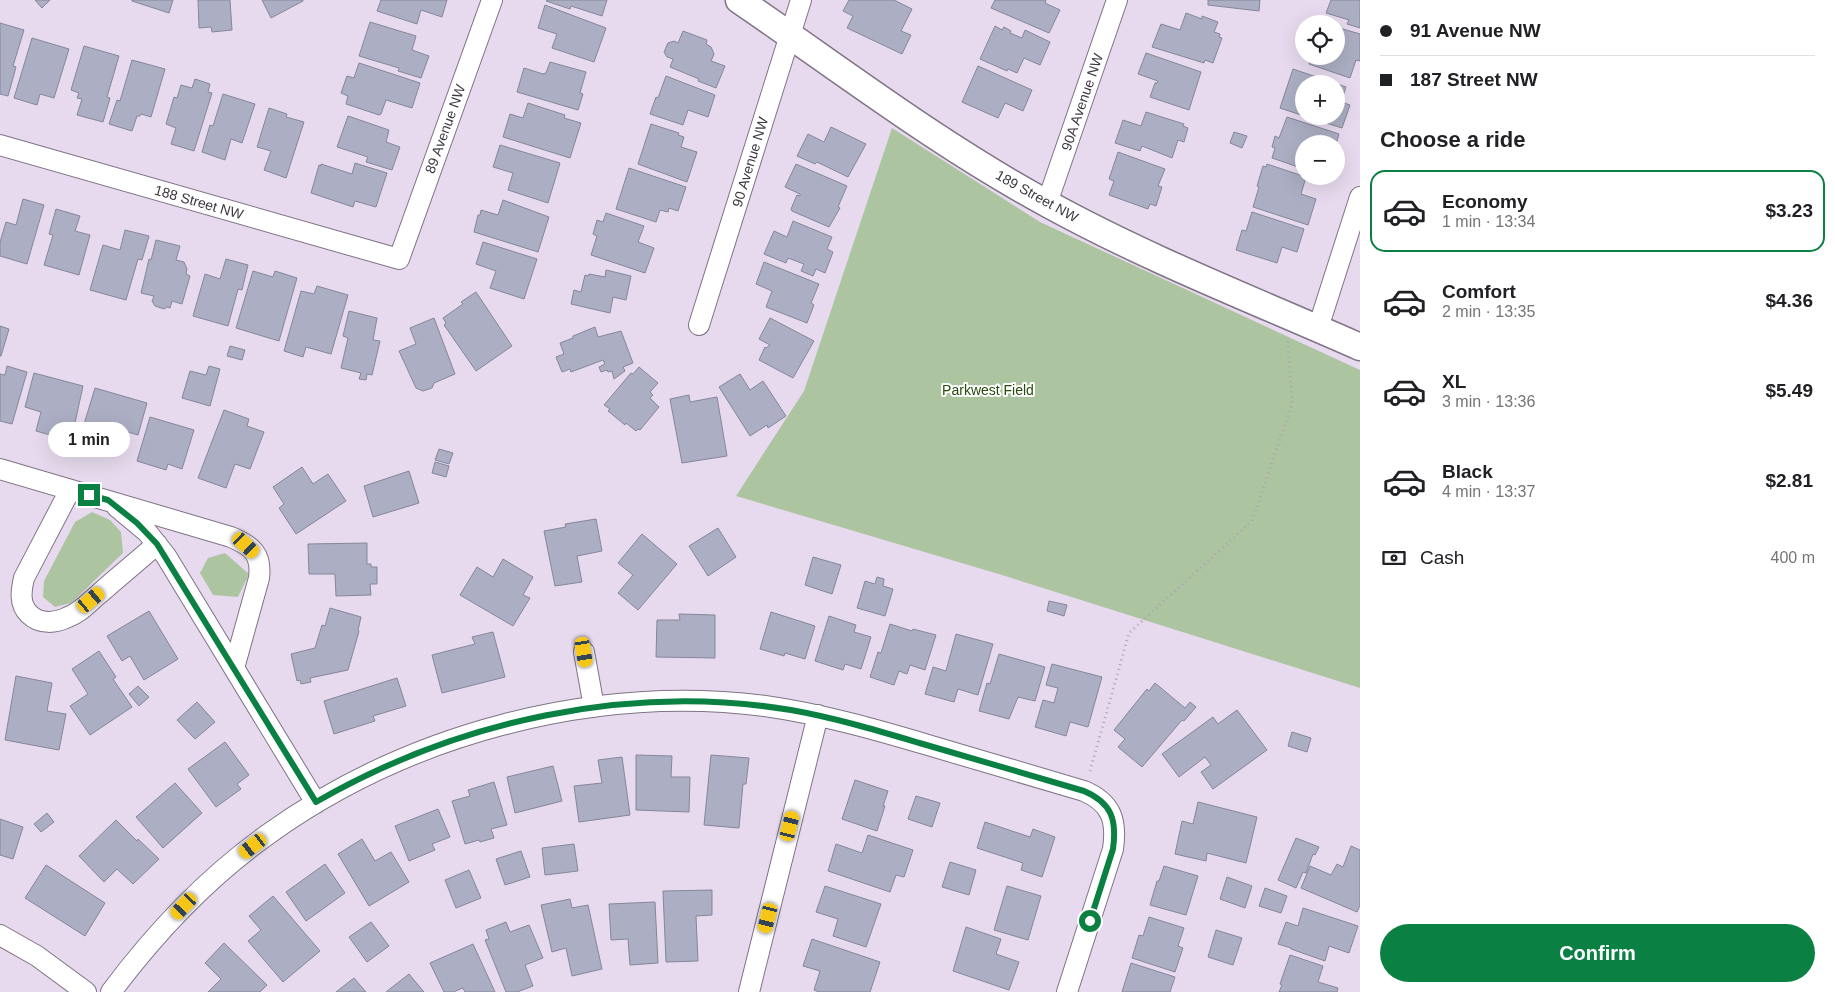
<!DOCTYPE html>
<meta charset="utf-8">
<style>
:root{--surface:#fff;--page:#f2f2f2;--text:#202124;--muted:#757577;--line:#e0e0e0;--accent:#0b8043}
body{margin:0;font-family:Arial,sans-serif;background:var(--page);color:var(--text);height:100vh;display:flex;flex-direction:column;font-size:19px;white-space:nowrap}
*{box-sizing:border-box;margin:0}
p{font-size:16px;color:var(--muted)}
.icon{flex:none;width:28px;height:28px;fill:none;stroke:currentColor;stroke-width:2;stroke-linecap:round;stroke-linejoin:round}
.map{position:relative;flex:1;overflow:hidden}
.details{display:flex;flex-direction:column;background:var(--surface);width:475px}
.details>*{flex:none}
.top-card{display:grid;align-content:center;height:110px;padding:0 20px;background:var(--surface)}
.fabs{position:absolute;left:1295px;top:15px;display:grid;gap:10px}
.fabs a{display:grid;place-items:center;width:50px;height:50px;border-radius:50%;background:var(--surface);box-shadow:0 5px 20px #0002;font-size:25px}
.end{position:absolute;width:22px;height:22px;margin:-11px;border:6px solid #0b8043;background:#fff;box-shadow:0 0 0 2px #fff}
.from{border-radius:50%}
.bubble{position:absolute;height:35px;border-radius:18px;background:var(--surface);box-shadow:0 5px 20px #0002;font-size:16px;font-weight:800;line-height:35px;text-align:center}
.car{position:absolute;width:15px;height:30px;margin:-15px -8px;border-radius:6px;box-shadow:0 0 4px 1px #0007;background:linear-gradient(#f5c518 24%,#345 0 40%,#f5c518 0 76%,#345 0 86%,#f5c518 0)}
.top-card b{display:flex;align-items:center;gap:18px;height:48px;font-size:19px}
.top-card b+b{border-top:1px solid var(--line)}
.top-card i{width:12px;height:12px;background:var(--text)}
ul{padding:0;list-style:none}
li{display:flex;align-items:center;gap:15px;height:82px;margin:0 10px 8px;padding:0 10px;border:2px solid transparent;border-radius:15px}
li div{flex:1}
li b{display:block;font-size:19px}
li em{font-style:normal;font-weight:800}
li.active{border-color:var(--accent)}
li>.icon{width:45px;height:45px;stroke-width:1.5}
h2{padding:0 20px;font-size:22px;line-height:60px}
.pay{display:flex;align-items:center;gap:12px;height:55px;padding:0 20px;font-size:19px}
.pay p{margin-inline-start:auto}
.cta{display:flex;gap:10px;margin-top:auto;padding:10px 20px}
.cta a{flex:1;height:58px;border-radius:30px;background:var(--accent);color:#fff;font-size:20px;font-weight:800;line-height:58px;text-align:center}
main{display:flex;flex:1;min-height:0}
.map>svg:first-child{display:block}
.green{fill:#adc4a1}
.building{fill:#acaec3;stroke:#84869a}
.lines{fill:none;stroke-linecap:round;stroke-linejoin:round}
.minor-casing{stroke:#7f7385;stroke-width:22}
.tertiary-casing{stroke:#7f7385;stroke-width:29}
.path{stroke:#ada3b3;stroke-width:3;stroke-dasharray:1 4;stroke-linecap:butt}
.minor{stroke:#fff;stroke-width:20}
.tertiary{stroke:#fff;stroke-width:26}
.route{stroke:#0b8043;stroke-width:6}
.labels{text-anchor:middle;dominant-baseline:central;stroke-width:4;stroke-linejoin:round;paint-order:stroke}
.street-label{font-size:14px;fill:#3e3941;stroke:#fff}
.park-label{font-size:14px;fill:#284a0d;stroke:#fff}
</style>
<main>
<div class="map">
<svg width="1360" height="992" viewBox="0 0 1360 992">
<rect width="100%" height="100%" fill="#e7daee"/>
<path class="green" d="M892,128l148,94 320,148v318l-358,-113 -266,-79 68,-105z
M92,512l18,8 11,12 2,21 -52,50 -16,4 -12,-10 1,-16 31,-59z
M225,553l24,21 -11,23 -25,-2 -13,-22 8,-15z"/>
<path class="building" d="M35,0h15l-8,8z
M132,0h41l-4,13 -37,-12z
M198,0h32l2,30 -20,2 -1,-5 -12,1z
M262,0h41v1l-32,17z
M381,0h66l-5,17 -21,-7 -4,14 -40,-13z
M547,0h60l-5,16 -31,-10 -1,3 -24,-8z
M849,0h45l18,9 -11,22 10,4 -9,19 -55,-26 6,-12 -10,-5z
M995,0h51l-1,3 15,7 -11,23 -58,-25z
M1208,0h52l-1,11 -51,-6z
M1331,0h29v28l-13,-4 2,-4 -23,-7z
M545,5l61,23 -12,34 -42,-14 5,-14 -19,-6z
M1186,13l16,6v-3l16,6 -4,10 6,2 -1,3 3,1 -9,25 -8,-3 -1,3 -52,-16 9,-23 19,6z
M370,22l46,14 -4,14 17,6 -8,22 -23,-7 1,-3 -40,-12z
M0,23l24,7 -11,36 3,1 -8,29 -8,-2z
M995,26l7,4 2,-3 7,4 -1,2 12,5 3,-8 25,12 -10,23 -16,-7 -7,15 -9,-4 -1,2 -27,-12z
M1336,27l24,7v27l-4,-1 -6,18 -41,-14 2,-8h25z
M683,31l24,9 -1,4 5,3 3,7 -3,7 14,5 -9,22 -18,-7 1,-2 -29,-12 3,-8 -6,-2 -3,-5 4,-9 6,-2 4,2z
M32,38l37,11 -15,49 -14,-4 -3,11 -23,-7z
M84,46l35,10 -12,41 3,1 -7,24 -26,-7 5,-16 -5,-1 2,-5 -8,-3z
M1146,53l55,19 -12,38 -39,-13 5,-14h2l1,-2 -20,-7z
M132,60l33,9 -14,48 -10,-3 -1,2h-3l-5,15 -23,-7 8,-24 3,1z
M550,62l36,10 -6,21 3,1 -5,16 -61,-18 7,-24 19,6 3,-1z
M359,63l61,20 -8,25 -26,-8 -5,14 -2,1 -33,-11 2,-8 -7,-3 6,-17 7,2z
M978,66l54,24 -9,21 -18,-8 -7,15 -36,-16z
M1293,69l53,18 -5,15 9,3 -8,23 -38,-12h32v-32h-32v32l-24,-8z
M666,76l49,19 -7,22 -20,-7 -5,15 -33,-11 6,-17 2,1z
M195,79l15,5 -2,8 4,1 -18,58 -23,-7 5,-16 -10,-4 8,-27 3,1 4,-13 11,3z
M223,94l32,10 -13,39 -11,-4 -6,21 -23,-8 8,-27 3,1z
M528,103l37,12 -1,3 17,5 -11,35 -67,-21 7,-23 13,4z
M269,108l18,6 -1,3 18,5 -18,56 -22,-8 7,-19 -14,-4z
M1146,112l38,12 -1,2 5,2 -4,14 -6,-2 -6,18 -30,-12 -2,5 -25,-8 8,-23 18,6z
M348,116l41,14 -3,12 14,5 -8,23 -26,-8 2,-5 -31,-10z
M1287,117l52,17 -3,10h-32v25l-32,-11 3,-10 -3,-1 3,-11 4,2z
M651,124l28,9 -1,2 6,2 -3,10 16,5 -10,30 -49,-18z
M831,127l35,17 -18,33 -31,-15 -2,2 -18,-8 11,-22 16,8z
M1234,132l13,4 -5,12 -12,-5z
M500,145l60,18 -12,40 -40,-13 5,-17 -20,-6z
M1118,152l47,17 -7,17 4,1 -6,19 -6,-2 -2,5 -39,-14 5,-14 -5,-2z
M355,163l32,10 -11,34 -21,-6 -2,6 -42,-14 8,-28 2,1v-2l31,10z
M796,164l51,22 -9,21 2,1 -11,19 -37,-16 -1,-2 6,-14 3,1v-2l-15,-7z
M1267,164l39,13 -5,17 15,5 -8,26 -55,-18 6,-20 -2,-1 6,-20 3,1z
M629,168l57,19 -8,24 -9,-3 -1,4 -8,-2 -4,12 -40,-13z
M23,199l21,6 -17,59 -27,-8v-14l6,-20 10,3z
M503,200l46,17 -11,35 -64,-20 4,-17h2l1,-5 17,5z
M56,209l24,7 -5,15 15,4 -11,40 -35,-10 9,-30 -4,-1z
M1252,212l52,17 -7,23 -15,-5 -5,16 -41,-13 6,-20 4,1z
M606,213l38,13 -6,16 16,6 -9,25 -54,-18 6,-19 -4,-2 4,-14 6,2z
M793,221l39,16 -5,12 6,3 -8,21 -9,-4 -3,7 -12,-5 3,-7 -16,-6 -2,5 -22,-9 10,-23 13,6z
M125,230l24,6 -7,24 -4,-1 -12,41 -36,-10 13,-45 17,5z
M156,240l24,6 -4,14 8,2 3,7 -1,5 4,2 -8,28 -10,-3 -2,7 -3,-1 -3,2 -9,-3 -3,-5 2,-5 -13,-3 8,-34 2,1z
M483,242l54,17 -13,40 -34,-11 6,-17 -20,-7z
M226,259l22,6 -6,25 -4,-1 -10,37 -35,-10 12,-42 15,5z
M764,262l55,22 -8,19 3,2 -7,18 -41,-16 6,-16 -16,-7z
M606,270l25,6 -5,24 -13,-3 -3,16 -39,-9 3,-14 7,2 4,-17 3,1 1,-2 16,3z
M253,271l20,6 2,-6 22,7 -18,63 -43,-13z
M317,286l31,9 -17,59 -25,-7 -3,10 -19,-6 17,-60 13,3z
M476,292l36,54 -36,25 -32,-46 2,-2 -3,-5 20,-14 -2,-2z
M349,311l28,7 -4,22 7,1 -8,34 -5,-1 -1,6 -7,-1 2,-6 -20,-5 7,-30 -5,-2z
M434,318l21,56 -21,9 -2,5 -9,3 -7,-3 -17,-37 17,-7 -6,-16z
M770,318l44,23 -21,37 -34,-18 6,-13 1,1 4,-3 -11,-6z
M0,326l9,3 -8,27h-1z
M595,327l3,10 23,-6 12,32 -10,4 2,4 -11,8 -2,-8 -4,1 -1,-2 -6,2 -2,-5 6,-3 -2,-4 -32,12 -1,-3 -8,3 -6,-15 8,-3 -4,-11 13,-5v-2z
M230,346l15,4 -3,10 -15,-4z
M7,366l20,6 -15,52 -12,-3v-47l5,1z
M209,366l11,3 -10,37 -28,-8 8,-27 16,4z
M639,367l19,16 -8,9 3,3 -3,3 9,9 -19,23 -2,-1 -2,2 -10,-8 -1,2 -17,-14 2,-2 -6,-4 27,-32 2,1z
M34,373l49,13 -12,55 -35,-10 5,-19 -16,-5z
M740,374l10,16 13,-9 23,35 -18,12 -1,-3 -17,11 -31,-49z
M95,388l52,15 -9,32 -20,-6 -7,25 -33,-10z
M689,395l1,7 27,-5 10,59 -45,7 -12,-64z
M224,410l25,9 -2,7 17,6 -14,37 -15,-5 -9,24 -28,-10z
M150,417l44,13 -12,39 -14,-5 -2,6 -29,-9z
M439,449l14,4 -4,11 -14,-4z
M435,462l14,4 -3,11 -14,-4z
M302,467l11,17 15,-10 18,27 -50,33 -17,-26 5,-4 -11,-17z
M409,471l10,32 -46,14 -9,-31z
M596,519l6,32 -25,5 5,26 -27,4 -11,-55 22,-4 -1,-3z
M718,528l18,29 -28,19 -19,-30z
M642,534l35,30 -39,46 -20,-17 15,-18 -15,-12z
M367,543v21h4v3h6v17h-7l1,11 -35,1 -1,-22h-26l-1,-30z
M813,557l28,8 -9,29 -27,-9z
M503,559l30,18 -10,18 7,3 -17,28 -53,-31 17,-28 16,10z
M877,577l7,2 -1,7 10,3 -8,27 -28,-8 8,-27 10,3z
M1049,601l18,4 -3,11 -17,-5z
M330,608l31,9 -3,13 1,1 -11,39 -38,8 1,4 -10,2 -1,-4 -3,1 -6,-27 24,-6 7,-23 3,1z
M149,611l29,48 -34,21 -14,-24 -8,5 -15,-25z
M771,612l44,14 -10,33 -20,-6 -1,3 -24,-7z
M679,614l36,1v43l-59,-1 1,-37h23z
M829,616l27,9 -2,7 17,5 -10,32 -16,-5 -2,6 -28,-9z
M890,624l22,7 1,-2 23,6 -11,35 -15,-5 -3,9 -8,-3 -5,14 -24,-8 8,-25 3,1z
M493,632l12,45 -63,16 -10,-38 43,-11 -3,-7z
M956,634l37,10 -15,51 -20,-6 -4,13 -29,-8 8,-27 13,4z
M99,651l17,26 -3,2 19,28 -42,28 -20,-29 18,-12 -16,-25z
M999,654l46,13 -10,34 -17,-4 -9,22 -30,-8 8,-28 3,1z
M1052,664l50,13 -14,50 -18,-5 -4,14 -31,-9 8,-27 11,3 4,-15 -12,-3z
M16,676l36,7 -5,28 19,3 -7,36 -54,-10z
M397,678l9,28 -33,10 2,5 -41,13 -10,-33z
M1155,683l30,25 5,-6 6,5 -12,14 -2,-1 -40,47 -24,-20 7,-8 -11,-9 33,-41 2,2z
M138,686l11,11 -10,9 -10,-12z
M197,702l18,20 -20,17 -18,-19z
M1237,710l30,40 -54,39 -12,-17 10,-7 -6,-8 -26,20 -17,-23 51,-37 5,7z
M1292,732l19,6 -4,14 -19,-6z
M225,742l24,33 -12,9 4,5 -25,18 -28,-38z
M636,755l36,1 -1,21h19l-1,35 -53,-2z
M711,755l38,3 -3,26h-3l-4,44 -35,-3z
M622,757l8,58 -51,7 -5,-36 28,-3 -4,-23z
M553,766l9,35 -47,12 -8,-36z
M855,780l33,11 -5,15h2l-8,25 -35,-12z
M494,782l13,43 -16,4 3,9 -14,4 -1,-2 -14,4 -13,-43 18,-5 -2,-6z
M175,783l27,30 -39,35 -27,-31z
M916,796l24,7 -8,24 -24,-8z
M1198,802l59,15 -11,46 -39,-10 -1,8 -31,-7 7,-33 11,3z
M438,809l12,28 -18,7 3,6 -26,11 -14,-35z
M47,813l7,9 -13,10 -7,-8z
M0,819l23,8 -10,32 -13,-4z
M116,820l21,21 1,-2 21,20 -26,25 -16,-15 -13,13 -25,-26z
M985,822l45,15 3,-8 22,8 -13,40 -21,-7 2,-7 -46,-15z
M868,835l45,15 -9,27 -8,-2 -6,17 -62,-21 8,-27 26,9z
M1296,838l23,9 -4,8 -2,-1 -7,19 -3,-1 -7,16 -18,-8z
M362,839l13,22 16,-9 18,30 -40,24 -31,-52z
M574,844l4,27 -33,4 -3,-27z
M1351,846l9,4v55l-3,7 -56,-24 9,-22 21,9 6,-11 6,3z
M521,851l9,26 -25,8 -9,-26z
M950,862l26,8 -7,25 -27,-8z
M325,864l20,29 -39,28 -20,-29z
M46,865l59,38 -20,33 -60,-38z
M1164,866l34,10 -12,39 -36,-10 7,-24h2z
M469,870l12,28 -25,10 -11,-28z
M1227,877l25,9 -7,22 -25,-9z
M825,886l56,18 -15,43 -33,-11 5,-17 -22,-7z
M1007,886l34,10 -13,44 -34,-10z
M1265,888l22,8 -6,17 -22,-7z
M712,890v25l-16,1 2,45 -32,1 -3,-71z
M273,896l47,55 -37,31 -35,-41 13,-11 -12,-14z
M570,899l2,9 16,-3 14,64 -30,7 -6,-28 -14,4 -11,-47z
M655,902l3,61 -28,2 -2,-26 -17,1 -2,-36z
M1303,908l55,18 -9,27 -20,-7 -4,15 -34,-12v-1l-13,-4 8,-22 12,4z
M1149,917l35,11 -6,18 5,2 -8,24 -43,-14 7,-23 4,1z
M371,922l18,24 -22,16 -18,-25z
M506,922l4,10 19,-7 14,33 -18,7 8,21 -16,6h-11l-21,-52 4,-1 -3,-9z
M966,927l35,12 -5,15 23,8 -10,28 -56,-19z
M1216,930l26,8 -9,27 -25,-8z
M812,939l68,23 -10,30h-51l-5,-2 6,-19 -17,-5z
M224,943l43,42 -7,7h-52l13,-13 -16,-16z
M473,944l22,48h-30l-2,-4 -10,4h-9l-14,-29z
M1290,955l33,11 -5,16 20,6 -1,4h-58l3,-7 -2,-1z
M1131,963l44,14 -5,15h-48z
M409,974l15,18h-38z
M354,978l12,14h-30z"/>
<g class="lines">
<defs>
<path id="minor" d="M0,145l399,114 93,-259
M1047,203l70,-203
M699,325l102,-325
M1318,328l42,-131
M0,469l231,68c21,9 31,17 28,41l-25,90
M70,490l-46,88c-3,13 -5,26 5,36 11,11 27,9 39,3 12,-4 21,-15 31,-23 19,-17 39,-33 58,-50
M117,507l30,25 19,24 150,247
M584,652l10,55
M0,935l37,21 49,36
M111,992c44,-59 96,-114 156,-157 140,-101 326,-151 498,-129 56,8 109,23 163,39 52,15 104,31 156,46 28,12 33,30 29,58l-46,143
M749,992l69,-277"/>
<path id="tertiary" d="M739,0c101,69 200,145 309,204 100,55 208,97 312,143"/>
</defs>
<use href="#minor" class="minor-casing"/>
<use href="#tertiary" class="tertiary-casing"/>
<path class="path" d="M1090,771l39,-138 123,-112 40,-117 -4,-63"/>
<use href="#minor" class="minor"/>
<use href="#tertiary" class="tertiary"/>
</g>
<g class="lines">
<path class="route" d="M89,495l19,5 29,23 20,21 159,258c141,-81 312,-119 475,-92 45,8 88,21 132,34 53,15 107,31 161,47 28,12 33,29 29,58l-23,72"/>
</g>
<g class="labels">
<g class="street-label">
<text transform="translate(1082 102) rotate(-71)">90A Avenue NW</text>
<text transform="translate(445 129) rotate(-70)">89 Avenue NW</text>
<text transform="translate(750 162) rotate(-73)">90 Avenue NW</text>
<text transform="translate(1037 196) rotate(29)">189 Street NW</text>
<text transform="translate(199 202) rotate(16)">188 Street NW</text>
</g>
<g class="park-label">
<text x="988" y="390">Parkwest Field</text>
</g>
</g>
</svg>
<div class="fabs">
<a><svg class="icon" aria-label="locate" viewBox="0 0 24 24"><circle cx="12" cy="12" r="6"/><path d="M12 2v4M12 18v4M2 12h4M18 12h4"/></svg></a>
<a>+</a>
<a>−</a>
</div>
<i class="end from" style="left:1090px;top:921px"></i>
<i class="end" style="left:89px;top:495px"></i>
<div class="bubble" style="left:48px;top:422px;width:82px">1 min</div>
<i class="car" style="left:246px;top:545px;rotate:133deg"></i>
<i class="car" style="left:91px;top:600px;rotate:50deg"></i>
<i class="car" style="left:584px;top:652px;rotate:170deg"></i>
<i class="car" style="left:790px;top:826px;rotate:14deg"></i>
<i class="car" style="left:253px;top:846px;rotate:232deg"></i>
<i class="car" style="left:184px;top:906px;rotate:223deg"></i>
<i class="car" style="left:768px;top:918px;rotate:194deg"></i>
</div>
<section class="details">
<div class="top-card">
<b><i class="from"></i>91 Avenue NW</b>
<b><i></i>187 Street NW</b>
</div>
<h2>Choose a ride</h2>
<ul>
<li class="active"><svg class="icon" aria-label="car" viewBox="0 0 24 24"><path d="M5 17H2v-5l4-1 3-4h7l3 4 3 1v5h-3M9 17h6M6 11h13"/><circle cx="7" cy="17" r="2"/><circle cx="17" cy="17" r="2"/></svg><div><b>Economy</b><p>1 min · 13:34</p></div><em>$3.23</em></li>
<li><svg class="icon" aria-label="car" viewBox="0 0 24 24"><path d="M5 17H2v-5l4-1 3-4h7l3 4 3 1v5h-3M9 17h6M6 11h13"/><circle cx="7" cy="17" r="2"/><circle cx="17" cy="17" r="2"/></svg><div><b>Comfort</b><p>2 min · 13:35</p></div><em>$4.36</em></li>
<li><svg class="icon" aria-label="car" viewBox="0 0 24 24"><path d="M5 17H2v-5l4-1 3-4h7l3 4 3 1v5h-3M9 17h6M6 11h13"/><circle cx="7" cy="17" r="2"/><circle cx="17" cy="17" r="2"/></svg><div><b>XL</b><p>3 min · 13:36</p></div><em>$5.49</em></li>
<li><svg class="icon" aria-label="car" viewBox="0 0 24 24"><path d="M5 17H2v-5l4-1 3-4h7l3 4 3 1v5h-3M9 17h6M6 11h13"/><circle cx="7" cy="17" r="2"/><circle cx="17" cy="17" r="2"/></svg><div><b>Black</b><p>4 min · 13:37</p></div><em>$2.81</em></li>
</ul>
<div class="pay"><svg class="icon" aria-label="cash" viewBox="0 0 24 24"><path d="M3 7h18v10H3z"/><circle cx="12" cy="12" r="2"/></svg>Cash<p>400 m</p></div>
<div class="cta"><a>Confirm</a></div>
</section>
</main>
